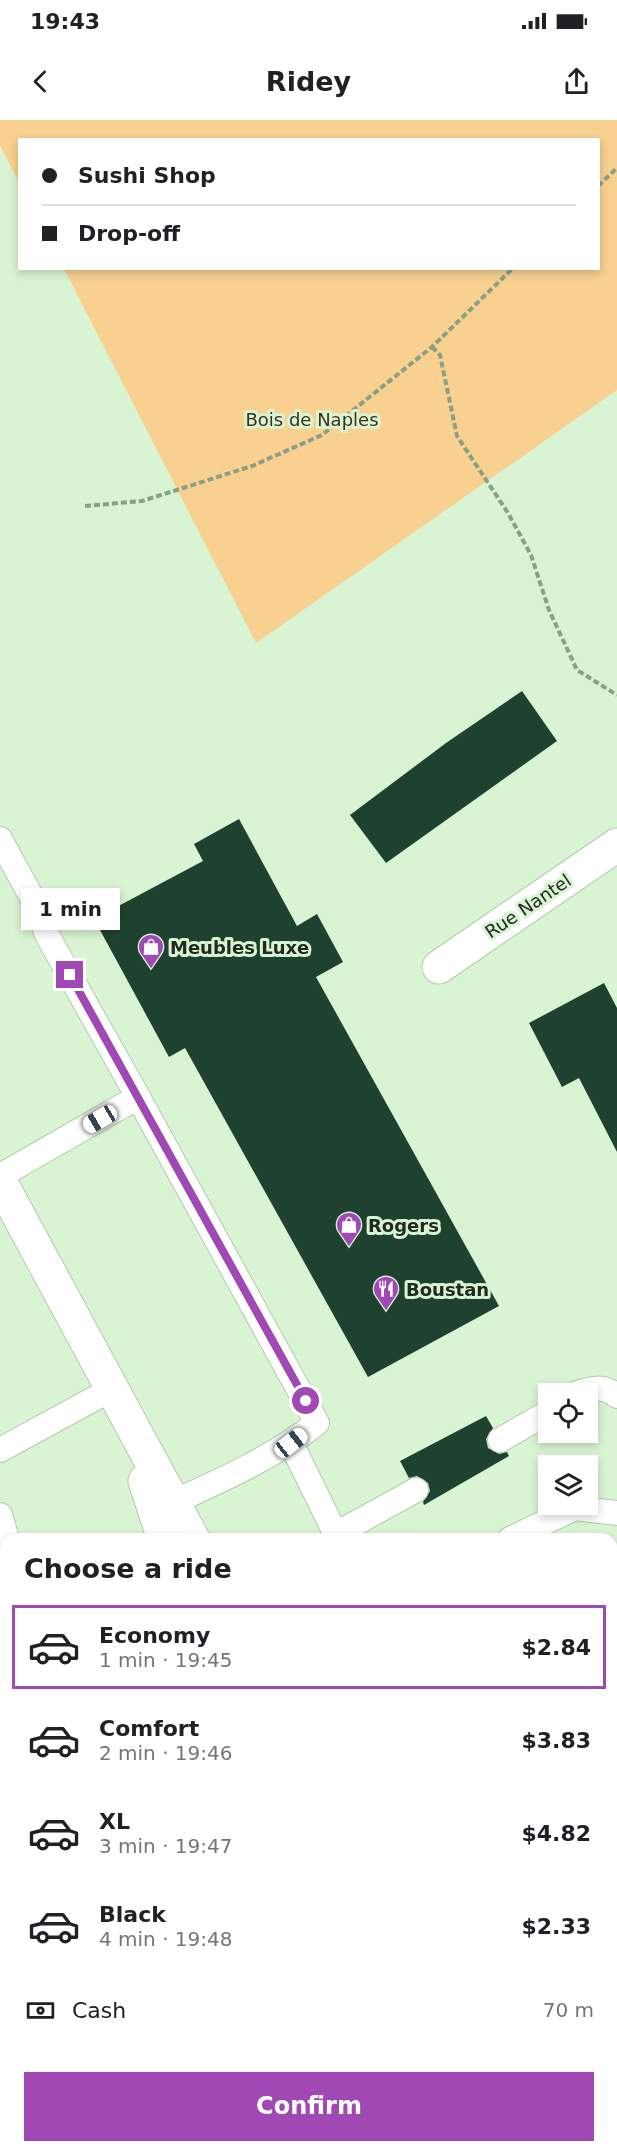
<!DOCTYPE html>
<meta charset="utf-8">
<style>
:root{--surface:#fff;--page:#f2f2f2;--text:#202124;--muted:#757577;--line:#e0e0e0;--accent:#a048b4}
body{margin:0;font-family:"DejaVu Sans",sans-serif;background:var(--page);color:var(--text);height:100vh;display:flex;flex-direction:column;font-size:22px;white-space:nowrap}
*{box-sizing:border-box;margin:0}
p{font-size:20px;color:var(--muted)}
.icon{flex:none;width:33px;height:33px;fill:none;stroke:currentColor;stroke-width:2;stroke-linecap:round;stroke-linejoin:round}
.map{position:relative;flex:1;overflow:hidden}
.side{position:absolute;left:0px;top:1413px;width:618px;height:620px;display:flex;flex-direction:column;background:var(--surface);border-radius:18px 18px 0 0;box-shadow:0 3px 9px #0003}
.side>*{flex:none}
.hud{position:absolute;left:18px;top:18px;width:582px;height:132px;border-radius:0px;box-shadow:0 3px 9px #0003;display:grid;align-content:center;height:132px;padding:0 24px;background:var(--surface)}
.tools{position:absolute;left:538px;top:1263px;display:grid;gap:12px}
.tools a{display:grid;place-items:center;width:60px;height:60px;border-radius:0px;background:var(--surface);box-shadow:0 3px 9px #0003;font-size:30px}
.end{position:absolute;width:27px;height:27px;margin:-14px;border:8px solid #a048b4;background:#fff;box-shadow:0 0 0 3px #fff}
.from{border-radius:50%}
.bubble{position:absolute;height:42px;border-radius:0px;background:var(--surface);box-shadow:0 3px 9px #0003;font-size:20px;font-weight:700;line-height:42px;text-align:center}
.car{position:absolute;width:18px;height:36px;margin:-18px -9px;border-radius:8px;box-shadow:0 0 4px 2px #0007;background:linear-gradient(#fff 24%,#345 0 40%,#fff 0 76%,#345 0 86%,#fff 0)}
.hud b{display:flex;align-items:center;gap:21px;height:57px;font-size:22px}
.hud b+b{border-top:2px solid var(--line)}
.hud i{width:15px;height:15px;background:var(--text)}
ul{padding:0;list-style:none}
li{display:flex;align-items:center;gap:18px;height:84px;margin:0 12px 9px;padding:0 12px;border:3px solid transparent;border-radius:0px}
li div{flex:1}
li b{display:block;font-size:22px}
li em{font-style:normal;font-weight:700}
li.active{border-color:var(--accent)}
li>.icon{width:54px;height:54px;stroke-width:1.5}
h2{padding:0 24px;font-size:27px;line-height:72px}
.pay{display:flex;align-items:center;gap:15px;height:66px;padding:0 24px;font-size:22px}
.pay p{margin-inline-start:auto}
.primary-button{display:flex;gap:12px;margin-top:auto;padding:12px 24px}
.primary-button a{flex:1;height:69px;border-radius:0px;background:var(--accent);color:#fff;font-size:24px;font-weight:700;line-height:69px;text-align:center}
.status{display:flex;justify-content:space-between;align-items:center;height:42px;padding:0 30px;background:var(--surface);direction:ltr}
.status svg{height:16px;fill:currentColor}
header{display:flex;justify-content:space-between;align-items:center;height:78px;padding:0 24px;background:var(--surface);font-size:27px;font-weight:700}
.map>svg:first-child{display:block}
.green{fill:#f8d190}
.building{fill:#1f4130}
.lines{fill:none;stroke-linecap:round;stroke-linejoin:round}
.service-casing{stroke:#b1cbab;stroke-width:26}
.minor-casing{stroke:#b1cbab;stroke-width:35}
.tertiary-casing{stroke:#b1cbab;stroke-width:35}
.secondary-casing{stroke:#b1cbab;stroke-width:35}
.path{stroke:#8b9f87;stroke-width:4;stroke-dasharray:6 3;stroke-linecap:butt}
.service{stroke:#fff;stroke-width:24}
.minor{stroke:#fff;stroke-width:33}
.tertiary{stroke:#fff;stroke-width:33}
.secondary{stroke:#fff;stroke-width:33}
.route{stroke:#a048b4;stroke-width:8}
.labels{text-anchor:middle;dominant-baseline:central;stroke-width:6;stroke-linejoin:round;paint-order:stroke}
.park-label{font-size:18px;fill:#3e311c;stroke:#d9f4d3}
.street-label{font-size:18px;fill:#202a1e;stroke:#d9f4d3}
.poi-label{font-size:18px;font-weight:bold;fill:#202a1e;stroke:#d9f4d3;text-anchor:start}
</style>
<div class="status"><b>19:43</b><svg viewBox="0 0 49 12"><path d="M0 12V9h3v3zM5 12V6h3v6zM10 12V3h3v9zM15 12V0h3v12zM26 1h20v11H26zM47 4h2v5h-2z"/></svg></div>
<header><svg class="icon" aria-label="back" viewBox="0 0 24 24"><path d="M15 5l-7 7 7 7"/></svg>Ridey<svg class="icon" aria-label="share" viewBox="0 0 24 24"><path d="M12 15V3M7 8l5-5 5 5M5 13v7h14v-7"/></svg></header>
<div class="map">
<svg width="617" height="2032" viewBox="0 0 617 2032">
<rect width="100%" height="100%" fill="#d9f4d3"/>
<path class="green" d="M0,0h617v270l-361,253 -192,-374 534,-1v-128h-578l-1,43 -19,-38z"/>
<path class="building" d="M522,571l35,50 -171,122 -36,-48 96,-72z
M239,699l58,107 20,-12 26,48 -27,15 183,329 -131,71 -183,-329 -16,9 -75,-138 109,-58 -9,-17z
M604,863l13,25v144l-38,-74 -17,9 -33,-64z
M486,1296l7,12 -7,11 2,9 11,6 8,-2 2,4 -85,49 -1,-3 7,-11 -2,-8 -11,-7 -8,2 -9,-17z"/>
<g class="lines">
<defs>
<path id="service" d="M0,719l38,70 9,26 91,162 -138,79
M138,977l179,326c-47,37 -104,61 -159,86
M575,1274c15,-6 29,-9 42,2
M500,1320l49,-28
M291,1323l47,96
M0,1330l112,-61
M0,1395l7,24
M336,1414l80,-44
M510,1419l65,-31 42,5
M612,1654l5,-2
M0,1760l6,11
M0,2028l6,-4"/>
<path id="minor" d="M439,847l178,-122"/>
<path id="tertiary" d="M612,1862l5,-3
M612,1905l5,-4
M397,2032l9,-6"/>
<path id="secondary" d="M0,1061l193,358
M145,1361l19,58
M283,2026l1,6
M364,2026l1,6
M177,2032l2,-6"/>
</defs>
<use href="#service" class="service-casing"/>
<use href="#minor" class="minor-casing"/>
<use href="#tertiary" class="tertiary-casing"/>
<use href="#secondary" class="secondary-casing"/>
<path class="path" d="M598,66l19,-18
M432,227l8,8 17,81 51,77 23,42 18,55 28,60 40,25
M85,386l57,-5 110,-35 70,-31 110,-88 81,-79"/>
<use href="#service" class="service"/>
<use href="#minor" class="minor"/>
<use href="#tertiary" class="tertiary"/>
<use href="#secondary" class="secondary"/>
</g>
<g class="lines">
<path class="route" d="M70,855l236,426"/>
</g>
<defs>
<symbol id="shop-pin" viewBox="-11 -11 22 30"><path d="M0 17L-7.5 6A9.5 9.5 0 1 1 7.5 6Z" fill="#a048b4" stroke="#d9f4d3"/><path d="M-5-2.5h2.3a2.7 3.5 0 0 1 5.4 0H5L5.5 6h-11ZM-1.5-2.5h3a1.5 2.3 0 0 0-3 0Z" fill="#fff"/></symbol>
<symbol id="restaurant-pin" viewBox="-11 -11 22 30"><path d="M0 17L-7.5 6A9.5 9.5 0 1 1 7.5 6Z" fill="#a048b4" stroke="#d9f4d3"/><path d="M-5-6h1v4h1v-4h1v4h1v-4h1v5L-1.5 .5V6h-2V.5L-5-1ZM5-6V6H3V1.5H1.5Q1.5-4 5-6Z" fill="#fff"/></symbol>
</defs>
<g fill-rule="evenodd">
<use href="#shop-pin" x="136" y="812" width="30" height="40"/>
<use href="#shop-pin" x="334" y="1090" width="30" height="40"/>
<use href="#restaurant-pin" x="371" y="1154" width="30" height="40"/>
</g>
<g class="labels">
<g class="park-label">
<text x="312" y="299">Bois de Naples</text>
</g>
<g class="street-label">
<text transform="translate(528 786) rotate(-34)">Rue Nantel</text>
</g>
<g class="poi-label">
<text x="170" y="827">Meubles Luxe</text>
<text x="368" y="1105">Rogers</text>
<text x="406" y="1169">Boustan</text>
</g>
</g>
</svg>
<div class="tools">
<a><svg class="icon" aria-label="locate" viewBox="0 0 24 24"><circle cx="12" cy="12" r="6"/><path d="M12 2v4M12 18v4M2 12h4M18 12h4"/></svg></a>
<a><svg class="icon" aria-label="layers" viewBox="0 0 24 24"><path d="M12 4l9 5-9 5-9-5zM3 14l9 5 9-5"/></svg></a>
</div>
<i class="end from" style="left:306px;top:1281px"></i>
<i class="end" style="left:70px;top:855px"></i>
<div class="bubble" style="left:21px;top:768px;width:99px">1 min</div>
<i class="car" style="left:100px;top:999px;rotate:240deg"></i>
<i class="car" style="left:291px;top:1323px;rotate:52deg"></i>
<div class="hud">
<b><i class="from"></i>Sushi Shop</b>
<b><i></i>Drop-off</b>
</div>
<section class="side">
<h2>Choose a ride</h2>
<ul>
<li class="active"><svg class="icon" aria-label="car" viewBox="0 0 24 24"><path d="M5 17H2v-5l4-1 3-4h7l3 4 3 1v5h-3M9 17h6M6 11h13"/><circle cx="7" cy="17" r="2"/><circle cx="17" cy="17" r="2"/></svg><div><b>Economy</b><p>1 min · 19:45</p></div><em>$2.84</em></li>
<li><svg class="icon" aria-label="car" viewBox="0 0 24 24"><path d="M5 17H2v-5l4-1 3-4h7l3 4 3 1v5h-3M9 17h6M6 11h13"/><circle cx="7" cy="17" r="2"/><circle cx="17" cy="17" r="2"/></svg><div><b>Comfort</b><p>2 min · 19:46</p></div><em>$3.83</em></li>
<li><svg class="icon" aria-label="car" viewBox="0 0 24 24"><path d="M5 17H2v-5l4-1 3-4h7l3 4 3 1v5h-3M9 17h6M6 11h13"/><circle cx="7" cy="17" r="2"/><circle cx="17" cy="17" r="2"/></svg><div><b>XL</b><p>3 min · 19:47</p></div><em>$4.82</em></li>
<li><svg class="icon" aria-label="car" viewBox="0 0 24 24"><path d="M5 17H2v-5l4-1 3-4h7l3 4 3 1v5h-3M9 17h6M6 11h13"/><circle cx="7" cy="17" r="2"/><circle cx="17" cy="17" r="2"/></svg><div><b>Black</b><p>4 min · 19:48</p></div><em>$2.33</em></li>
</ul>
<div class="pay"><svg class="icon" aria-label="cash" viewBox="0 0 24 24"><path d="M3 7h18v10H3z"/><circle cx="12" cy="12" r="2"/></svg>Cash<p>70 m</p></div>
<div class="primary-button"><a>Confirm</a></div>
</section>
</div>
